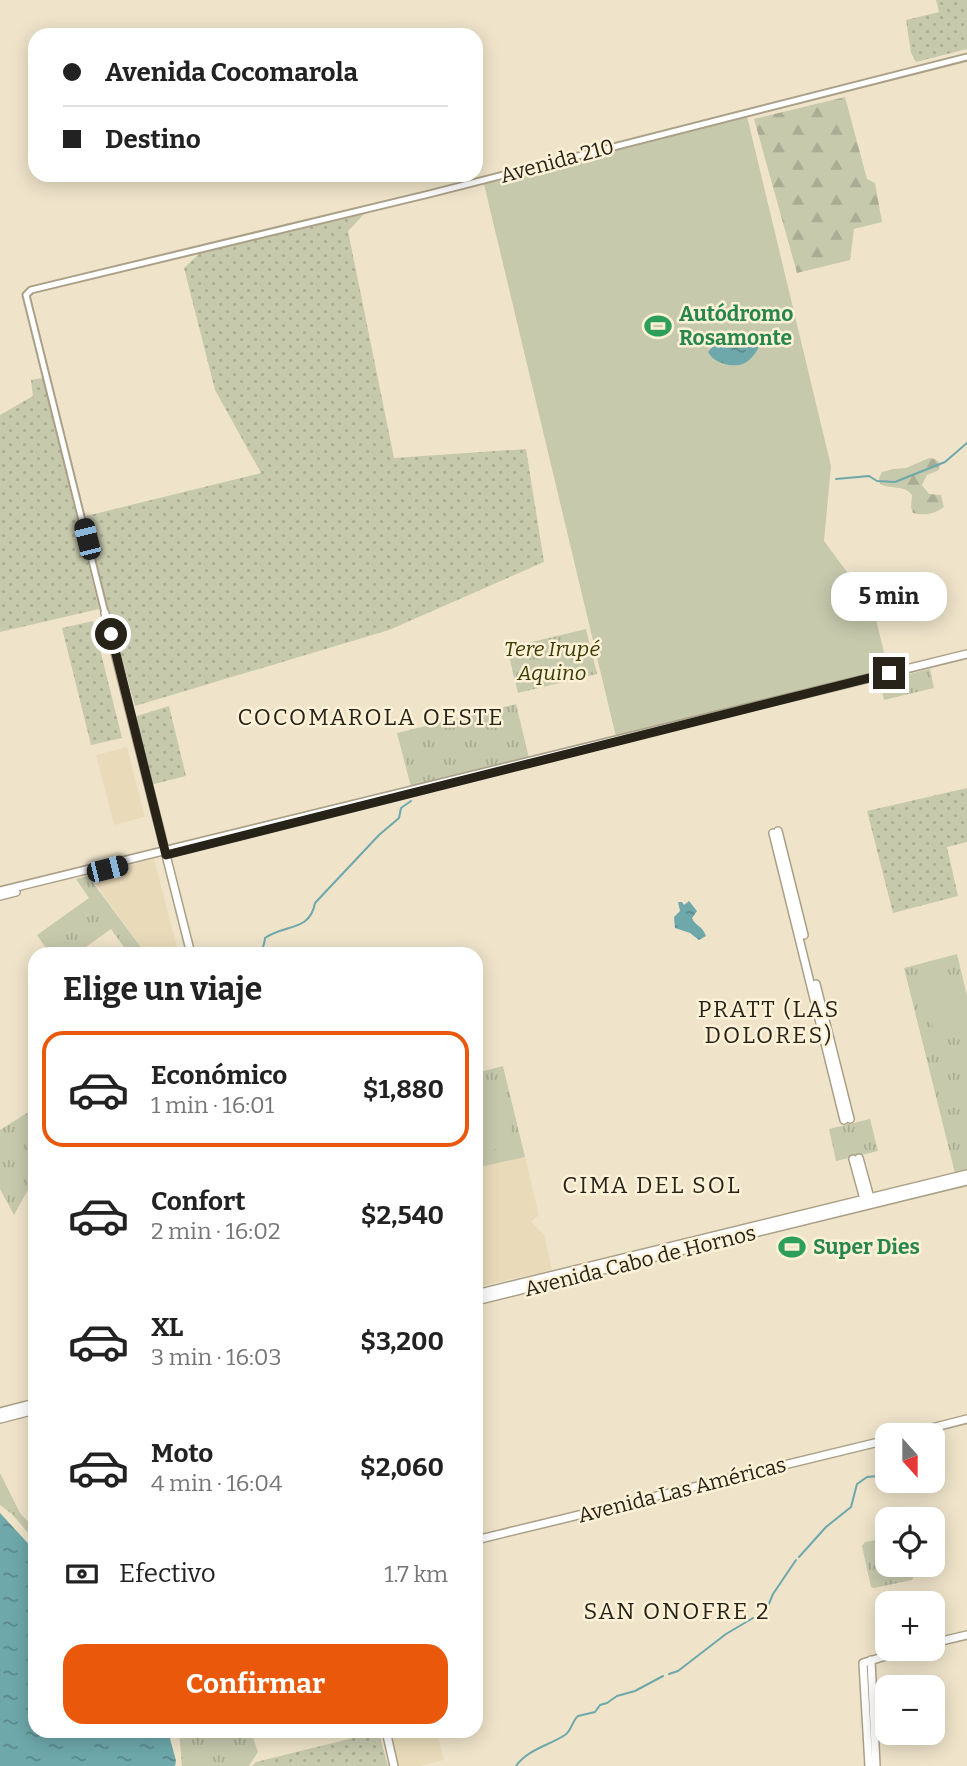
<!DOCTYPE html>
<html lang="es">
<meta charset="utf-8">
<style>
:root{--surface:#fff;--page:#f2f2f2;--text:#222;--muted:#767676;--line:#e0e0e0;--accent:#ea580c}
body{margin:0;font-family:Bitter,serif;background:var(--page);color:var(--text);height:100vh;display:flex;flex-direction:column;font-size:26px;white-space:nowrap}
*{box-sizing:border-box;margin:0}
p{font-size:23px;color:var(--muted)}
.icon{flex:none;width:38px;height:38px;fill:none;stroke:currentColor;stroke-width:2;stroke-linecap:round;stroke-linejoin:round}
.map{position:relative;flex:1;overflow:hidden}
.side{position:absolute;left:28px;top:947px;width:455px;height:791px;display:flex;flex-direction:column;background:var(--surface);border-radius:21px;box-shadow:0 4px 18px #0003}
.side>*{flex:none}
.hud{position:absolute;left:28px;top:28px;width:455px;height:154px;border-radius:21px;box-shadow:0 4px 18px #0003;display:grid;align-content:center;height:154px;padding:0 35px;background:var(--surface)}
.needle{width:46px;rotate:159deg}
.buttons{position:absolute;left:875px;top:1423px;display:grid;gap:14px}
.buttons a{display:grid;place-items:center;width:70px;height:70px;border-radius:14px;background:var(--surface);box-shadow:0 4px 18px #0003;font-size:35px}
.end{position:absolute;width:32px;height:32px;margin:-16px;border:9px solid #272319;background:#fff;box-shadow:0 0 0 4px #fff}
.from{border-radius:50%}
.bubble{position:absolute;height:49px;border-radius:21px;background:var(--surface);box-shadow:0 4px 18px #0003;font-size:23px;font-weight:700;line-height:49px;text-align:center}
.car{position:absolute;width:21px;height:42px;margin:-21px -10px;border-radius:9px;box-shadow:0 0 5px 2px #0007;background:linear-gradient(#222 24%,#8ab4d8 0 40%,#222 0 76%,#8ab4d8 0 86%,#222 0)}
.hud b{display:flex;align-items:center;gap:24px;height:66px;font-size:26px}
.hud b+b{border-top:2px solid var(--line)}
.hud i{width:18px;height:18px;background:var(--text)}
ul{padding:0;list-style:none}
li{display:flex;align-items:center;gap:21px;height:116px;margin:0 14px 10px;padding:0 21px;border:4px solid transparent;border-radius:21px}
li div{flex:1}
li b{display:block;font-size:26px}
li em{font-style:normal;font-weight:700}
li.selected{border-color:var(--accent)}
li>.icon{width:63px;height:63px;stroke-width:1.5}
h2{padding:0 35px;font-size:32px;line-height:84px}
.pay{display:flex;align-items:center;gap:18px;height:77px;padding:0 35px;font-size:26px}
.pay p{margin-inline-start:auto}
.action{display:flex;gap:14px;margin-top:auto;padding:14px 35px}
.action a{flex:1;height:80px;border-radius:21px;background:var(--accent);color:#fff;font-size:28px;font-weight:700;line-height:80px;text-align:center}
.map>svg:first-child{display:block}
.built{fill:#e9dbba}
.grass{fill:url(#grass-dots)}
.forest{fill:url(#forest-firs)}
.park{fill:url(#park-tufts)}
.pitch{fill:#c6c9ac}
.water{fill:url(#water-ripples)}
.lines{fill:none;stroke-linecap:round;stroke-linejoin:round}
.stream{stroke:#6ea8ab;stroke-width:2}
.minor-casing{stroke:#aaa087;stroke-width:9}
.major-casing{stroke:#aaa087;stroke-width:10}
.minor{stroke:#fff;stroke-width:5}
.major{stroke:#fff;stroke-width:7}
.route{stroke:#272319;stroke-width:9}
.labels{text-anchor:middle;dominant-baseline:central;stroke-width:5;stroke-linejoin:round;paint-order:stroke}
.street-label{font-size:21px;fill:#272319;stroke:#fdf2d7}
.leisure-label{font-size:21px;font-weight:bold;fill:#27864d;stroke:#fdf2d7;text-anchor:start}
.park-label{font-size:21px;font-style:italic;fill:#3a3c04;stroke:#fdf2d7}
.neighbourhood-label{font-size:23px;letter-spacing:2px;fill:#272319;stroke:#fdf2d7}
</style>
<div class="map">
<svg width="967" height="1766" viewBox="0 0 967 1766">
<defs>
<pattern id="grass-dots" width="8" height="8" patternUnits="userSpaceOnUse" patternTransform="scale(1.75)"><rect width="8" height="8" fill="#c6c9ac"/><path d="M2 2h.1M6 6h.1" fill="none" stroke="#aaac93" stroke-width="1.8" stroke-linecap="round"/></pattern>
<pattern id="forest-firs" width="22" height="20" patternUnits="userSpaceOnUse" patternTransform="scale(1.75)"><rect width="22" height="20" fill="#c6c9ac"/><path d="M5 1l3.5 6h-7zM16 11l3.5 6h-7z" fill="#aaac93"/></pattern>
<pattern id="park-tufts" width="24" height="20" patternUnits="userSpaceOnUse" patternTransform="scale(1.75)"><rect width="24" height="20" fill="#c6c9ac"/><path d="M3 7l-1-3M5 7V3M7 7l1-3M15 17l-1-3M17 17v-4M19 17l1-3" fill="none" stroke="#aaac93"/></pattern>
<pattern id="water-ripples" width="26" height="14" patternUnits="userSpaceOnUse" patternTransform="scale(1.75)"><rect width="26" height="14" fill="#6ea8ab"/><path d="M2 4q2-2 4 0t4 0M15 11q2-2 4 0t4 0" fill="none" stroke="#5a888a"/></pattern>
</defs>
<rect width="100%" height="100%" fill="#efe4ca"/>
<path class="built" d="M127,747l18,70 -31,8 -18,-70z
M154,859l23,88 -9,7h-22l-57,-79z
M525,1157l14,58 -8,7 13,12 8,36 -76,17v-119z
M390,1731h46l8,29 -25,6h-20z"/>
<path class="grass" d="M936,0h31v49l-51,13 -5,-9 -5,-33 33,-8z
M367,211l-19,20 46,227 132,-9 18,113 -155,68 -254,76 -53,-189 179,-44 -46,-83 -31,-122 16,-15z
M43,378l56,231 -99,23v-217l33,-19 -2,-16z
M93,621l29,117 -31,7 -29,-117z
M169,706l17,70 -36,9 -16,-68z
M967,788v54l-20,5 11,49 -65,17 -26,-102z
M373,1733l7,4 8,29h-136l4,-4z"/>
<path class="forest" d="M845,97l22,82 8,4 7,39 -28,7 -4,31 -53,13 -43,-154z
M929,458l6,1 5,4 -1,7 -12,5 -5,10 7,9 12,1 3,12c-9,7 -20,9 -31,6l-2,-6 1,-12c-9,-11 -20,-5 -32,-11l-1,-6 3,-6 11,-3 13,-1z"/>
<path class="park" d="M586,629l11,45 -79,19 -11,-45z
M930,669l4,19 -50,12 -4,-19z
M516,704l13,54 -118,29 -14,-54z
M88,876l58,78h-17l-18,-25 -35,25h-26l-13,-19 52,-37 -13,-19z
M957,954l10,42v174l-12,3 -51,-205z
M503,1066l22,91 -49,11v-95z
M35,1108v69l-21,38 -14,-26v-59z
M870,1119l8,32 -42,10 -7,-32z
M0,1473l20,40 15,16v12l-23,-27 -12,-9z
M887,1538v26l24,1 3,11 -2,4 -38,8 -3,-1 -9,-41 3,-4z
M179,1731h72l7,21 -9,14h-67z"/>
<path class="pitch" d="M746,112l85,354 -7,75 49,66 16,66 -272,68 -134,-561z
M955,974l12,47v10l-31,8 -14,-56z
M502,1095l12,50 -36,8 -2,-52z"/>
<path class="water" d="M755,339l5,2v4c-3,6 -9,15 -15,18 -11,6 -32,0 -37,-11l6,-7 16,2 14,-5h8z
M689,901l8,10 -5,7c4,9 10,7 14,18l-7,4 -9,-7 -15,-5 -1,-11 6,-6 -2,-9h4l2,3z
M0,1513l35,38v180h133l8,30 -1,5h-175z"/>
<g class="lines">
<path class="stream" d="M836,479l33,-3 8,5 18,1 50,-20 22,-19
M231,954l-1,-4 17,4
M252,954c10,-3 12,-6 13,-16 19,-14 45,-6 50,-35l64,-68 20,-17 2,-10 10,-7
M799,1557l27,-30 25,-20 6,-23 10,-7 11,-1
M761,1614l5,-3 7,-17 23,-34
M669,1674l9,-3 48,-37 27,-16
M516,1766c12,-17 32,-20 49,-31 7,-5 7,-14 13,-19l17,-4 5,-7 7,-2 10,-7 18,-5 28,-15"/>
<defs>
<path id="minor" d="M105,613l-79,-318 5,-5 398,-96 538,-137"/>
<path id="major" d="M105,613l86,341
M778,831l26,104
M773,833l71,287
M0,891l967,-237
M0,896l16,-4
M816,984l34,135
M859,1158l11,40
M853,1159l11,40
M476,1294l491,-120
M476,1301l491,-120
M0,1412l35,-9
M0,1419l35,-9
M904,1435l63,-16
M476,1540l411,-100
M933,1643l34,-8
M871,1660l5,106
M386,1731l8,35
M869,1766l-6,-103 49,-15"/>
</defs>
<use href="#minor" class="minor-casing"/>
<use href="#major" class="major-casing"/>
<use href="#minor" class="minor"/>
<use href="#major" class="major"/>
</g>
<g class="lines">
<path class="route" d="M111,634l55,221 723,-182"/>
</g>
<defs>
<symbol id="stadium-bare" viewBox="-9 -9 18 18"><path d="M0-5a6.5 5 0 1 0 0 10a6.5 5 0 1 0 0-10ZM-3.5-1.8h7v3.6h-7Z" fill="#2e9e5b" stroke="#fdf2d7" stroke-width="2.5" paint-order="stroke"/></symbol>
</defs>
<g fill-rule="evenodd">
<use href="#stadium-bare" x="639" y="307" width="38" height="38"/>
<use href="#stadium-bare" x="773" y="1228" width="38" height="38"/>
</g>
<g class="labels">
<g class="street-label">
<text transform="translate(557 161) rotate(-15)">Avenida 210</text>
<text transform="translate(640 1261) rotate(-14)">Avenida Cabo de Hornos</text>
<text transform="translate(682 1490) rotate(-14)">Avenida Las Américas</text>
</g>
<g class="leisure-label">
<text x="679" y="314">Autódromo<tspan x="679" dy="24">Rosamonte</tspan></text>
<text x="813" y="1247">Super Dies</text>
</g>
<g class="park-label">
<text x="552" y="649">Tere Irupé<tspan x="552" dy="24">Aquino</tspan></text>
</g>
<g class="neighbourhood-label">
<text x="371" y="717">COCOMAROLA OESTE</text>
<text x="769" y="1009">PRATT (LAS<tspan x="769" dy="26">DOLORES)</tspan></text>
<text x="652" y="1185">CIMA DEL SOL</text>
<text x="677" y="1611">SAN ONOFRE 2</text>
</g>
</g>
</svg>
<div class="buttons">
<a><svg class="needle" viewBox="-14 -14 28 28"><path d="M0-13l5 13h-10z" fill="#e53935"/><path d="M0 13l5-13h-10z" fill="#767676"/></svg></a>
<a><svg class="icon" aria-label="locate" viewBox="0 0 24 24"><circle cx="12" cy="12" r="6"/><path d="M12 2v4M12 18v4M2 12h4M18 12h4"/></svg></a>
<a>+</a>
<a>−</a>
</div>
<i class="end from" style="left:111px;top:634px"></i>
<i class="end" style="left:889px;top:673px"></i>
<div class="bubble" style="left:831px;top:572px;width:116px">5 min</div>
<i class="car" style="left:87px;top:539px;rotate:346deg"></i>
<i class="car" style="left:107px;top:869px;rotate:76deg"></i>
<div class="hud">
<b><i class="from"></i>Avenida Cocomarola</b>
<b><i></i>Destino</b>
</div>
<section class="side">
<h2>Elige un viaje</h2>
<ul>
<li class="selected"><svg class="icon" aria-label="car" viewBox="0 0 24 24"><path d="M5 17H2v-5l4-1 3-4h7l3 4 3 1v5h-3M9 17h6M6 11h13"/><circle cx="7" cy="17" r="2"/><circle cx="17" cy="17" r="2"/></svg><div><b>Económico</b><p>1 min · 16:01</p></div><em>$1,880</em></li>
<li><svg class="icon" aria-label="car" viewBox="0 0 24 24"><path d="M5 17H2v-5l4-1 3-4h7l3 4 3 1v5h-3M9 17h6M6 11h13"/><circle cx="7" cy="17" r="2"/><circle cx="17" cy="17" r="2"/></svg><div><b>Confort</b><p>2 min · 16:02</p></div><em>$2,540</em></li>
<li><svg class="icon" aria-label="car" viewBox="0 0 24 24"><path d="M5 17H2v-5l4-1 3-4h7l3 4 3 1v5h-3M9 17h6M6 11h13"/><circle cx="7" cy="17" r="2"/><circle cx="17" cy="17" r="2"/></svg><div><b>XL</b><p>3 min · 16:03</p></div><em>$3,200</em></li>
<li><svg class="icon" aria-label="car" viewBox="0 0 24 24"><path d="M5 17H2v-5l4-1 3-4h7l3 4 3 1v5h-3M9 17h6M6 11h13"/><circle cx="7" cy="17" r="2"/><circle cx="17" cy="17" r="2"/></svg><div><b>Moto</b><p>4 min · 16:04</p></div><em>$2,060</em></li>
</ul>
<div class="pay"><svg class="icon" aria-label="cash" viewBox="0 0 24 24"><path d="M3 7h18v10H3z"/><circle cx="12" cy="12" r="2"/></svg>Efectivo<p>1.7 km</p></div>
<div class="action"><a>Confirmar</a></div>
</section>
</div>
